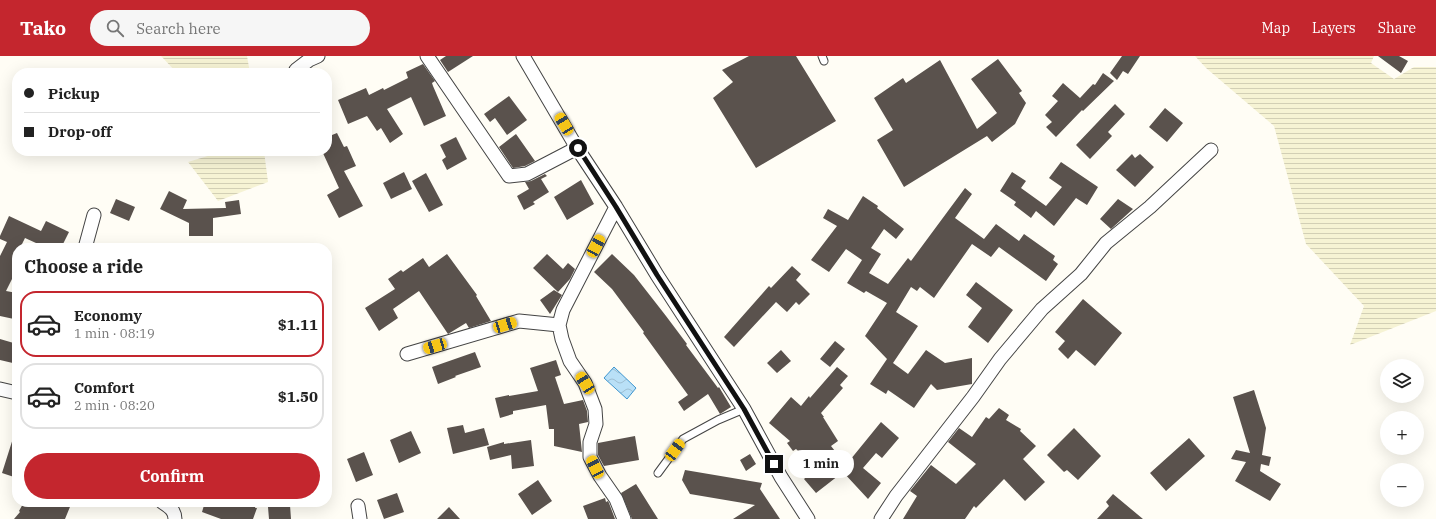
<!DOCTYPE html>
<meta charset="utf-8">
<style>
:root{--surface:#fff;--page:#f6f6f6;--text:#222;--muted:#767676;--line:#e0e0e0;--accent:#c4262e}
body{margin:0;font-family:"IBM Plex Serif",serif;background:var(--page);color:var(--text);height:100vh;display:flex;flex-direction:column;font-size:15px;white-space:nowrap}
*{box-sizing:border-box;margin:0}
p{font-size:13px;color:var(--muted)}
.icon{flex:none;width:22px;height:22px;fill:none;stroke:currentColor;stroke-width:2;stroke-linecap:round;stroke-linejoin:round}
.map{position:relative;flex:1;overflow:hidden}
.panel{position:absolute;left:12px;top:187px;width:320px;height:264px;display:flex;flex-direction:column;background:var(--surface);border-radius:16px;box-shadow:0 4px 16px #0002}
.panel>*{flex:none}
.top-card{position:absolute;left:12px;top:12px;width:320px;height:88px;border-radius:16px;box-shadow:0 4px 16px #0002;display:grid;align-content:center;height:88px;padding:0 12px;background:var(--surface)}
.controls{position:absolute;left:1380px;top:303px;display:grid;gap:8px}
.controls a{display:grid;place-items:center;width:44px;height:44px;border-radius:50%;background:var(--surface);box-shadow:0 4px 16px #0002;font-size:20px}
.end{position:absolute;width:18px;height:18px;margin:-9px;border:5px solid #111;background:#fff;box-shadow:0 0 0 2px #fff}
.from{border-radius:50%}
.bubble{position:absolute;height:28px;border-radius:14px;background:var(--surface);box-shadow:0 4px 16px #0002;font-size:13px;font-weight:800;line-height:28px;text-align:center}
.car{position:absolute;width:12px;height:24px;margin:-12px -6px;border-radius:5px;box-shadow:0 0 3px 1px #0007;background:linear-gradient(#f5c518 24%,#345 0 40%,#f5c518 0 76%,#345 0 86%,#f5c518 0)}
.top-card b{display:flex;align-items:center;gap:14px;height:38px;font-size:15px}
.top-card b+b{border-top:1px solid var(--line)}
.top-card i{width:10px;height:10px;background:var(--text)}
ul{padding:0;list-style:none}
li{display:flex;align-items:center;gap:12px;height:66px;margin:0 8px 6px;padding:0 4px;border:2px solid var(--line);border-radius:16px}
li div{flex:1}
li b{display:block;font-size:15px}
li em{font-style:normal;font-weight:800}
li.selected{border-color:var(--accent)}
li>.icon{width:36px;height:36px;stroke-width:1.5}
h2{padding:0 12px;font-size:18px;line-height:48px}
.action{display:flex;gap:8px;margin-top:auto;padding:8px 12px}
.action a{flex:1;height:46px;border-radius:24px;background:var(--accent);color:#fff;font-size:16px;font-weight:800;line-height:46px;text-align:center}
header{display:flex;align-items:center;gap:24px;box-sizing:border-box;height:56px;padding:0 20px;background:var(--accent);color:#fff}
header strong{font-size:19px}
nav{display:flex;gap:22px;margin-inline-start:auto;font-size:14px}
.search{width:280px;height:36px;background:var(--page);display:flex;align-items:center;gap:10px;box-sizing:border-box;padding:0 14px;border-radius:22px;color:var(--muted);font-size:15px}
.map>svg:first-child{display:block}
.farmland{fill:url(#farmland-rules)}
.water{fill:url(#water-waves);stroke:#3f96cf}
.building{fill:#5a524d}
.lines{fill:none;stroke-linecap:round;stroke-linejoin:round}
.lane-casing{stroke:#444;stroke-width:9}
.street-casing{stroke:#444;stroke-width:15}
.lane{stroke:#fff;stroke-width:7}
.street{stroke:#fff;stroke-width:13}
.route{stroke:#111;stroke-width:5}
</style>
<header>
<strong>Tako</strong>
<div class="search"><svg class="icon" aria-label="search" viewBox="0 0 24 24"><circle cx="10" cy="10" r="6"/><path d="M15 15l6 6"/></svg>Search here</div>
<nav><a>Map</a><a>Layers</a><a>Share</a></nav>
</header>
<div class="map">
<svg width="1436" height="463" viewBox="0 0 1436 463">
<defs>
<pattern id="farmland-rules" width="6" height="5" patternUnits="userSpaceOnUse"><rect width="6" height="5" fill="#f6f3d4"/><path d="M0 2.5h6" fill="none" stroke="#d2cfb5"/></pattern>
<pattern id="water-waves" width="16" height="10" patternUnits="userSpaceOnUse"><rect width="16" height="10" fill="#b9e0f7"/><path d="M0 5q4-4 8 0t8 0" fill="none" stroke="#9ebfd3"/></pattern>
</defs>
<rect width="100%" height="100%" fill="#fffdf5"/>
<path class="farmland" d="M161,0h86l3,17h-73z
M1195,0h179l-3,7 23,16 20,-12h22v244l-86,34 14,-39 -58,-62 -32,-118 -68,-58z
M224,95h40l4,31 -50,19 -30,-39z"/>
<path class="water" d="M614,311l22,21 -9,11 -23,-21z"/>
<path class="building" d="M446,0h27l-25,16 -8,-12z
M749,0h47l40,65 -80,47 -43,-70 20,-16 -11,-12z
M1122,0h18l-12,18 -5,-3 -6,9 -7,-7z
M1378,0h21l9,5 -7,12z
M998,3l24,32 -3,2 7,10 -11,21 -23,18 -5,-6 -83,51 -27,-47 16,-10 -19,-32 29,-20 3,5 34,-23 37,69 20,-16 -26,-34z
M423,8l12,17 -3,2 1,3 13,30 -22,10 -13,-29 -24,12 16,25 -13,9 -9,-15 -4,3 -10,-15 -19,8 -10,-24 28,-12 3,7 14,-7 1,2 24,-12 -2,-6z
M1103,17l11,8 -31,30 -1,-1 -26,27 -10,-10 6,-5 -7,-7 13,-14 -6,-5 11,-13 17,15 13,-14 2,1z
M509,40l18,24 -20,15 -12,-17 -5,4 -6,-8z
M1115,48l10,10 -17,18 4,4 -22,23 -14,-14z
M1165,52l18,15 -16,19 -18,-15z
M337,77l7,14 3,-1 9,20 -12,5 19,35 -24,12 -12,-23 12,-7 -17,-37h5v-14z
M516,78l19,27 -10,5 -12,2 -14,-21z
M456,81l11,22 -20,11 -5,-10 4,-3 -6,-12z
M1132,98l3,4 5,-4 14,13 -19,20 -19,-17z
M1061,106l37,25 -11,18 -11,-7 -22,28 -18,-15 -5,7 -17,-13 2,-3 -16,-11 12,-19 14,9 -5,7 25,18 16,-19 -13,-9z
M404,116l8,17 -21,10 -8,-16z
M426,117l17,32 -14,7 -17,-31z
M545,118l2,2 -6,3 8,13 -16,10 2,2 -11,6 -7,-14 12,-7 -4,-7 6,-1z
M581,124l13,24 -27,16 -13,-23z
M965,132l7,6 -17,24 29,21 12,-15 23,17 5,-7 31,22 -2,4 5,4 -12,17 -47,-34 -8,10 -19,-13 -38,54 -14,-11 -3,4 -6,-4 -15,25 22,14 -25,37 15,11 18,-24 19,13 27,-5v26l-35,6 -6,-6 -17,24 -26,-18 -2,4 -16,-10 17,-25 -22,-23 22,-33 -21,-12 -2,2 -17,-10 15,-23 -16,-11 -17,23 -18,-12 26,-34 -14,-8 5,-9 20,11 15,-24 15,10 -1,2 27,21 -8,10 -12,-10 -13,19 10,6 -12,19 19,11 20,-26 3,3z
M169,135l18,9 -4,9 43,-1 -1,-6 14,-2 2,14 -28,4v18h-24v-13l-29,-14z
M116,143l19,8 -6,14 -19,-8z
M1118,143l15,10 -22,20 -11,-10z
M9,160l32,15 5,-10 23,11 -8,16h-14l-22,-10 -5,10h-3v21l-11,22 11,2v10l-3,16 -14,-3v-60l7,-14 -7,-3v-3z
M447,198l30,41 -1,1 15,25 -22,7 -3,-5 -18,11 -29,-43 -26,18 5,9 -19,13 -14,-23 30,-19 -7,-10 13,-9 2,2 20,-14 6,9z
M547,198l16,15 5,-6 7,6 -5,10 -12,13 -25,-24z
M612,198l22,21 32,41 21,28 -1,1 32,43 1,-1 12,20 -11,7 -12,-20 -24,17 -6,-9 10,-7 -45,-62 1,-1 -32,-43 -18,-17z
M792,210l9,8 -5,6 14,14 -11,11 -3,-3 -9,10 -11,-10 -42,45 -10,-10 45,-51 2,2z
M976,226l37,28 -25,33 -20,-16 14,-19 -16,-13z
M554,234l8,5 -12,19 -10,-14z
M1083,243l39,34 -27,33 -19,-16 -8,9 -10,-10 7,-8 -10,-9z
M0,283l17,5v20l-17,-4z
M835,285l10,8 -15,18 -10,-8z
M781,294l10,11 -14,12 -10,-10z
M475,296l6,15 -26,9 1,1 -18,7 -6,-17z
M556,304l5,15 -6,2 9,27 19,-4 4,11 1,11 -9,2 3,28 -28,-6v-17h-5l-3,-24 -33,6v3l-13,4 -5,-20 14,-3v1l29,-5 -8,-23z
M837,311l11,9 -8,9 3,3 -22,25 3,4h-1l15,24 -7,5 15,19 35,-43 18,16 -17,20 -6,-5 -13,15 18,15 -13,16 -25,-27 -27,21 -12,-14 12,-11 -20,-19 -3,2 -6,-8 3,-2 -21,-18 22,-26 10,9 8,-10 1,2z
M1254,334l12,38 -4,27 9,2 -2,9 -8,-2 -1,7 21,13 -11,17 -35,-20 11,-19 -15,-3 5,-9 14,3 -17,-56z
M999,352l10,7 -3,5 15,9 -1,2 16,15 -13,13 22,23 -20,19 -21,-22 -28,29 -2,-2 -9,13h-62l14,-23 -7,-5 21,-26 25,19 20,-20 -28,-22 11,-14 13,9 14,-20 3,2z
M463,369l2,8 19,-5 5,17 -36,9 -6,-26z
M1074,372l27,28 -23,24 -11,-10 -3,2 -17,-17z
M411,375l10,22 -22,10 -9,-23z
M15,376h2v46l-15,-5z
M635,380l4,24 -35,6 -6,-11v-12z
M1189,382l16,18 -39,35 -16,-18z
M531,384l3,26 -22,3 -1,-14 -21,5 -3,-13 17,-5v2z
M364,396l9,23 -17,7 -9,-23z
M750,398l6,10 -10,7 -6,-11z
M685,414l77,13 -2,6 20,30h-47l22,-14 -65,-11 -8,-14z
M538,424l14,21 -20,14 -14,-21z
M636,428l22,35h-26l-11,-26z
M397,437l7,19 -20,7 -7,-19z
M1113,438l30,25h-46l12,-13 -3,-4z
M605,442l1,4 2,-1 1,2 6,16h-27l-5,-13z
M24,446h48l-7,17h-51l6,-7 -1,-1z
M205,446h52l-2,6h2l-4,11h-32l-19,-7z
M290,449l1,14h-22l-1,-12z
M449,451l11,12h-23z"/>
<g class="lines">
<defs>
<path id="lane" d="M822,0l2,5
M658,417l25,-34 35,-19 26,-11"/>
<path id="street" d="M427,0l82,120 18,-2 50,-26
M523,0l54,92 39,59 41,68 87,134 37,68 27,42
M296,17v-3l13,-10 9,-4
M616,151l-53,103 -4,15 3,14 8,22 15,22 10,26 1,15 -6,18v15l10,19 16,23 8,20
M85,192l9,-33
M407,298l112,-33 40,4
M0,333l17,4
M162,446c7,5 13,8 13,17
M358,450l2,13
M881,463l15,-23 77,-99 27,-38 42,-50 39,-35 25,-31 44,-36 61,-57"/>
</defs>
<use href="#lane" class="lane-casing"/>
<use href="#street" class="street-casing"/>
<use href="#lane" class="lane"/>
<use href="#street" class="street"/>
</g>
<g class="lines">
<path class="route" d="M578,92l38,59 41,68 87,134 30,55"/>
</g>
</svg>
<div class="controls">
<a><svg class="icon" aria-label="layers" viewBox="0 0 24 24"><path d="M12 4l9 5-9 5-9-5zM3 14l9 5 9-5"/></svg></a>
<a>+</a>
<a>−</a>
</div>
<i class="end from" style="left:578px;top:92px"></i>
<i class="end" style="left:774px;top:408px"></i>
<div class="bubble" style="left:788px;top:394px;width:66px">1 min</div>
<i class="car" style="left:564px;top:68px;rotate:329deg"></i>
<i class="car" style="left:596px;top:190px;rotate:28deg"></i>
<i class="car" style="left:505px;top:269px;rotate:73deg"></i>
<i class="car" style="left:435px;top:290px;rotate:254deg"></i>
<i class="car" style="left:585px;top:327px;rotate:327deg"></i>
<i class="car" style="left:675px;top:394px;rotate:36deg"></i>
<i class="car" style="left:595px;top:411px;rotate:334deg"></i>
<div class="top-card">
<b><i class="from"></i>Pickup</b>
<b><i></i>Drop-off</b>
</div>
<section class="panel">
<h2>Choose a ride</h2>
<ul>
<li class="selected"><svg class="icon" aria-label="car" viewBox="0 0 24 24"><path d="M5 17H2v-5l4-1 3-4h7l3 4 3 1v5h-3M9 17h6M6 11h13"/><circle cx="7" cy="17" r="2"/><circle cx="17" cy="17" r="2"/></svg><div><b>Economy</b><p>1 min · 08:19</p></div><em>$1.11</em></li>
<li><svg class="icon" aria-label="car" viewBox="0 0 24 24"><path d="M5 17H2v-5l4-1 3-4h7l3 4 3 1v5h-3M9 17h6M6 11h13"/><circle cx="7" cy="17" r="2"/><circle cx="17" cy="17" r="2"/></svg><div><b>Comfort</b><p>2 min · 08:20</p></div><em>$1.50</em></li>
</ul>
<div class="action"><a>Confirm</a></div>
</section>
</div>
